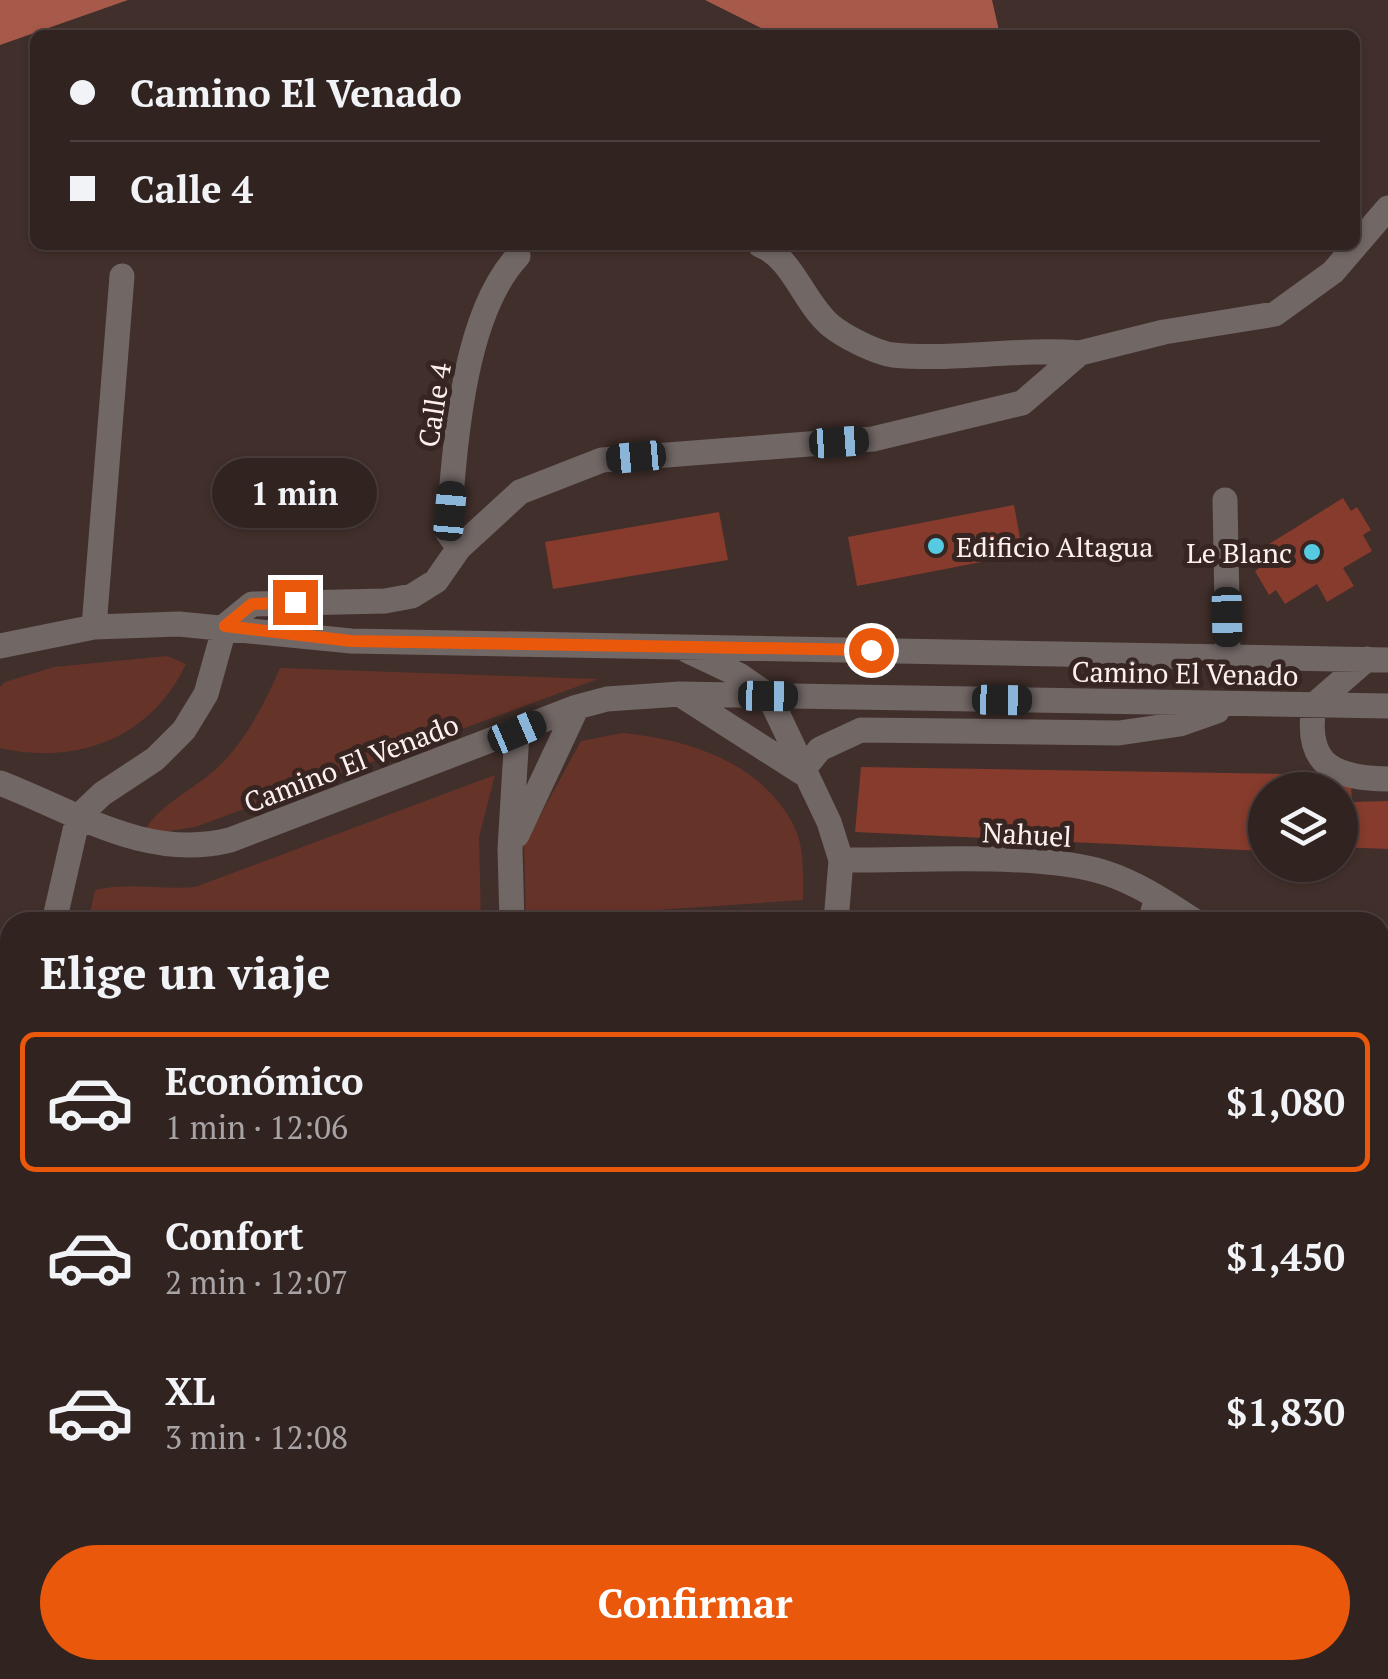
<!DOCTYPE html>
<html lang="es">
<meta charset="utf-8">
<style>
:root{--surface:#312320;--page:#392b29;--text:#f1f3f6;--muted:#a8a4a5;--line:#4c403e;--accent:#ea580c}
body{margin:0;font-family:"PT Serif",serif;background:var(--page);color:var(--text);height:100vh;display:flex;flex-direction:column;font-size:38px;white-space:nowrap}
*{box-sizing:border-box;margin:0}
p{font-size:32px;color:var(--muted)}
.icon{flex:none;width:55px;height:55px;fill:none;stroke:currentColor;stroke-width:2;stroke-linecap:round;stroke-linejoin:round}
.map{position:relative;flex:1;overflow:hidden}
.drawer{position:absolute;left:0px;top:912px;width:1390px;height:768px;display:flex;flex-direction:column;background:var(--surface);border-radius:30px 30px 0 0;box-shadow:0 2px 8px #0004,0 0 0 2px var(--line)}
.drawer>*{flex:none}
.top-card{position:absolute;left:30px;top:30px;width:1330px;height:220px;border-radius:15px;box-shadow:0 2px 8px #0004,0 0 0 2px var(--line);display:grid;align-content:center;height:220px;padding:0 40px;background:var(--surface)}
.controls{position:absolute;left:1248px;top:772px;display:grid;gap:20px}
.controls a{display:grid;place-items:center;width:110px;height:110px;border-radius:50%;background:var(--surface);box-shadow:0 2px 8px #0004,0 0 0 2px var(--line);font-size:50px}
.end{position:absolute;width:45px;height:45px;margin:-22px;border:12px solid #ea580c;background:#fff;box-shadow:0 0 0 5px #fff}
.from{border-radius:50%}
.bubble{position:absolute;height:70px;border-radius:35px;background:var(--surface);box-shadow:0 2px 8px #0004,0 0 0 2px var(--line);font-size:32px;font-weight:600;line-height:70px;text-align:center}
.car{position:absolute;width:30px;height:60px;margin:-30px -15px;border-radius:12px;box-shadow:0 0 8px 2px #0007;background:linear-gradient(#222 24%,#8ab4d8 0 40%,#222 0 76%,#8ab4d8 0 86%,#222 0)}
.top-card b{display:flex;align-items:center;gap:35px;height:95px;font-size:38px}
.top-card b+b{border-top:2px solid var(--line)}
.top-card i{width:25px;height:25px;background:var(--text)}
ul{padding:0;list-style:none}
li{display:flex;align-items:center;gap:30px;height:140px;margin:0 20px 15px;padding:0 20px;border:5px solid transparent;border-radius:15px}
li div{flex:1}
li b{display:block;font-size:38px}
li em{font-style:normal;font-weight:600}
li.on{border-color:var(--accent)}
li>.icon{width:90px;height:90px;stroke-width:1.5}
h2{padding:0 40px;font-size:45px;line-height:120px}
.button{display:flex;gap:20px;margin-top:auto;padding:20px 40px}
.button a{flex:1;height:115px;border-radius:60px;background:var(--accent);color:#fff;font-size:40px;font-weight:600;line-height:115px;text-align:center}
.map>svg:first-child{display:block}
.green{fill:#663329}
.water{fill:#a85a4a}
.building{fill:#863b2c}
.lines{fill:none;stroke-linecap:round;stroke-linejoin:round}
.minor{stroke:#716765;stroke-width:25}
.route{stroke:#ea580c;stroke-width:12}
.poi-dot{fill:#55cae0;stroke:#372522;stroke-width:4}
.labels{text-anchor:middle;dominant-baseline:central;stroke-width:10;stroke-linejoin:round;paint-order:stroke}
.street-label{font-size:28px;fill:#fdf0ee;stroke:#372522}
.poi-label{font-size:28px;fill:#fdf0ee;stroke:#372522;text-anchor:start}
</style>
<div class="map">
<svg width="1388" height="1679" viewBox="0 0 1388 1679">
<rect width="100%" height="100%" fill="#412f2b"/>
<path class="green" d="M167,656l19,8c-34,73 -108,102 -186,84v-61l5,-5 49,-15z
M280,668l318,11 -403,148 -52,8c11,-28 51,-45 74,-67 28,-26 48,-65 63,-100z
M623,733c66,7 136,28 170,91 12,22 10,52 10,76l-277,19 -2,-74 57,-104z
M495,775l-16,62 2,85h-393l7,-32c34,-8 66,0 100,-3z
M1388,1164v229l-8,16v-225z
M82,1670h188l9,9h-199z"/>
<path class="water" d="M0,0h128l-128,45z
M705,0h287l8,35h-225z"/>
<path class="building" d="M1343,498l8,13 6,-4 14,23 -8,5 9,16 -29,17 11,18 -27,16 -10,-18 -32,20 -9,-14 -7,5 -14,-24 6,-4 -8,-13z
M1014,505l9,49 -166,32 -9,-49z
M719,512l9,48 -175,29 -8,-47z
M861,767l426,7 -1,16h-21v61l-410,-19z
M1351,785l1,17 36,-1v48l-48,-2v-57h-28v-4z"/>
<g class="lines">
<path class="minor" d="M760,245c33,13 43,57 70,80 13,11 46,28 63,30 60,6 124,-7 187,-2
M1225,500l3,156
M459,548l-11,-15c7,-82 13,-216 70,-277
M94,627l28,-351
M0,646l94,-19 85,-3 172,17 1037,19
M688,651l51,24 30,21 60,126 12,38 -5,62
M1367,659l-53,46c-10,62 22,73 74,74
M684,697l117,75
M801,772l19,-23 41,-19 258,3 61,-9 37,-13
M0,783c76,29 146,78 230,57l347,-133 30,-8 73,-5 708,12
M78,817l24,-23 53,-35 29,-29 22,-36 19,-68 27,-22 133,-3 27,-5 24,-15 23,-33 61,-56 82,-32 271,-21 149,-36 58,-50 84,-21 111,-18 58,-42 55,-64
M517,835l60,-128
M841,860c74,1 202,-9 268,14 32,11 59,30 87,48
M54,922l24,-105
M512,922l-2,-73 7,-116
M1150,922l7,-25
M1380,995l8,1
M10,1120v110
M1380,1132l8,-30
M1380,1451l8,-16
M1156,1670l27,9
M1286,1679l2,-9"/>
</g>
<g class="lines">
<path class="route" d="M295,602l-43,2 -27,22 126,15 520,9"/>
</g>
<g class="poi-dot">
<circle cx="936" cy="546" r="10"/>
<circle cx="1312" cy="552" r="10"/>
</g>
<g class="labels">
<g class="street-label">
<text transform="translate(434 405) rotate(-81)">Calle 4</text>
<text transform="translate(1185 673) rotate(1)">Camino El Venado</text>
<text transform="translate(351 763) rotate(-21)">Camino El Venado</text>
<text transform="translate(1027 834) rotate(3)">Nahuel</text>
</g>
<g class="poi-label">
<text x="956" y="546">Edificio Altagua</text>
<text x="1292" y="552" text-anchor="end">Le Blanc</text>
</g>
</g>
</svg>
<div class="controls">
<a><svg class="icon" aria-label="layers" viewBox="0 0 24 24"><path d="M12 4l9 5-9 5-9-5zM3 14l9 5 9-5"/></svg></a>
</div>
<i class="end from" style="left:871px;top:650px"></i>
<i class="end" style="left:295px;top:602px"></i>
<div class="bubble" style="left:212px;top:458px;width:165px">1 min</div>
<i class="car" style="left:839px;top:442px;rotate:86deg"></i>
<i class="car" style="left:636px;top:457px;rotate:265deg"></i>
<i class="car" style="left:450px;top:511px;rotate:5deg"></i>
<i class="car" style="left:1227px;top:617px;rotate:179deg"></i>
<i class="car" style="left:768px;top:696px;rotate:91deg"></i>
<i class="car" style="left:1002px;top:700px;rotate:91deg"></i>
<i class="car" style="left:517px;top:732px;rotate:67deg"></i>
<div class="top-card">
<b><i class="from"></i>Camino El Venado</b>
<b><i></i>Calle 4</b>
</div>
<section class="drawer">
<h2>Elige un viaje</h2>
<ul>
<li class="on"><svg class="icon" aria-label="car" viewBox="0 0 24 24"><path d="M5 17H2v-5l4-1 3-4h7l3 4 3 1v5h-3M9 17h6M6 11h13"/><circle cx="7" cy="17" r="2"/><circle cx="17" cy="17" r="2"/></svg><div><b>Económico</b><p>1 min · 12:06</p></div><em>$1,080</em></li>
<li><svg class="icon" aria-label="car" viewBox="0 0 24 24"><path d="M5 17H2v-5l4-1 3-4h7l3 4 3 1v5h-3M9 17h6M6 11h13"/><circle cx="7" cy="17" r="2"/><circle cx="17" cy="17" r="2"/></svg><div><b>Confort</b><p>2 min · 12:07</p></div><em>$1,450</em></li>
<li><svg class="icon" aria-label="car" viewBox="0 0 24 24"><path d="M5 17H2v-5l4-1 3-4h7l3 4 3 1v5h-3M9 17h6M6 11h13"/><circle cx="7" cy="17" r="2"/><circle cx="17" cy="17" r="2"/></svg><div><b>XL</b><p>3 min · 12:08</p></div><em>$1,830</em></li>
</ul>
<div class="button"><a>Confirmar</a></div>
</section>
</div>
